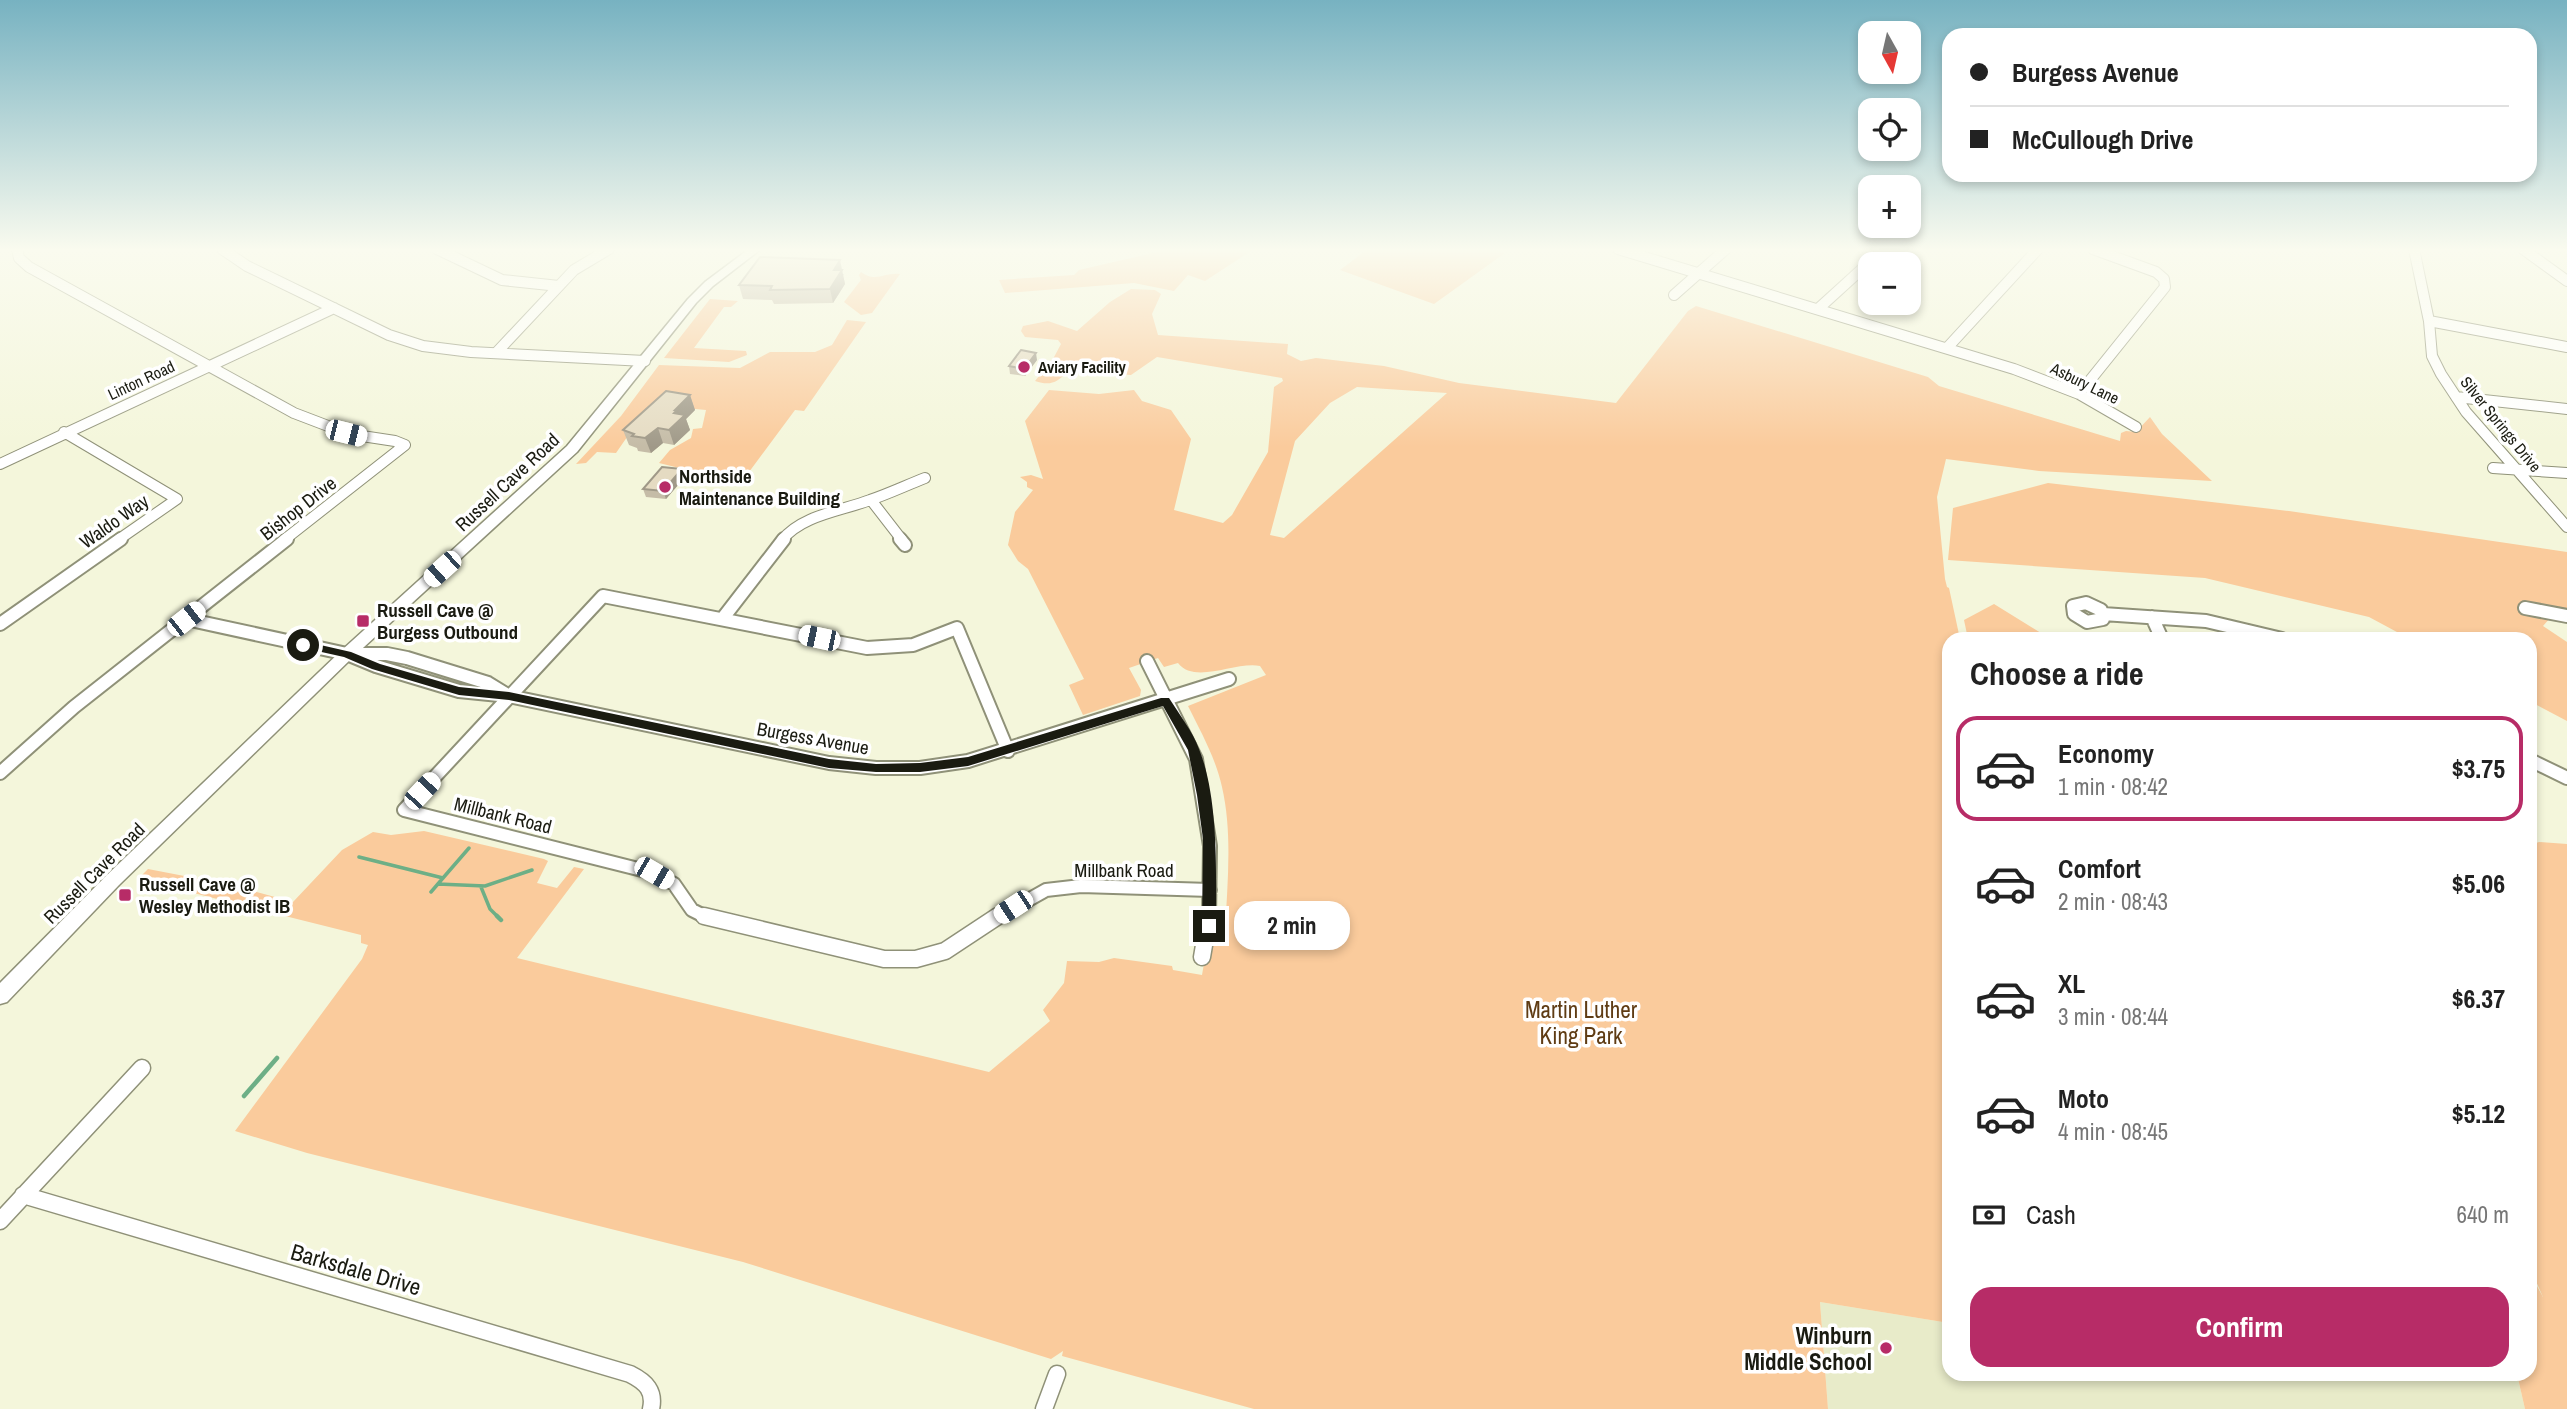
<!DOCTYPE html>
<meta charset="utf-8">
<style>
:root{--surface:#fff;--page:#f6f6f6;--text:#222;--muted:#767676;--line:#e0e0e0;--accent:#b72c67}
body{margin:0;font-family:"Archivo Narrow",sans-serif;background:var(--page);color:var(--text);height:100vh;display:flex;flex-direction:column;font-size:26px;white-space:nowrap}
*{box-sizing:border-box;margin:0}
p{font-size:23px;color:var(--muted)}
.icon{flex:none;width:38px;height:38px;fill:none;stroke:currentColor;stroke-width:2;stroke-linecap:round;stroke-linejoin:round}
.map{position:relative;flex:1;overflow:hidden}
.panel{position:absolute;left:1942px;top:632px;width:595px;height:749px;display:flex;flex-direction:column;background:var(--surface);border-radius:21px;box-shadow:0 4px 10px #0003}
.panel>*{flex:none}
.guide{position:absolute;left:1942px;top:28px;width:595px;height:154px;border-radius:21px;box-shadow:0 4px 10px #0003;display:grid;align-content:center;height:154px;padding:0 28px;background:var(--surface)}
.needle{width:46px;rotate:172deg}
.buttons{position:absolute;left:1858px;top:21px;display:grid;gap:14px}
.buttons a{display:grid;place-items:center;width:63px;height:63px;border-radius:14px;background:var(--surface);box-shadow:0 4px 10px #0003;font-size:35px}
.end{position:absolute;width:32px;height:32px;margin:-16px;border:9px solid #1a1b11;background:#fff;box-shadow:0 0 0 4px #fff}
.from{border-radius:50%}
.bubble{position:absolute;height:49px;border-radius:21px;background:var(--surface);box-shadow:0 4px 10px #0003;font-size:23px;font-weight:800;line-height:49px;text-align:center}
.car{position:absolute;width:21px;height:42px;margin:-21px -10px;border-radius:9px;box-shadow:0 0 5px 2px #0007;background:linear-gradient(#fff 24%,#345 0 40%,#fff 0 76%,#345 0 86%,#fff 0)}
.guide b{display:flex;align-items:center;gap:24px;height:66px;font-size:26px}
.guide b+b{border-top:2px solid var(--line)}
.guide i{width:18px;height:18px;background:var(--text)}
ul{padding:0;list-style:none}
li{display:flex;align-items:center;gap:21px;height:105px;margin:0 14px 10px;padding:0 14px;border:4px solid transparent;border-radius:21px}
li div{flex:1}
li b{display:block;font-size:26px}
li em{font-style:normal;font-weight:800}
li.selected{border-color:var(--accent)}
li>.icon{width:63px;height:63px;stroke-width:1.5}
h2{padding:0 28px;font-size:32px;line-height:84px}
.pay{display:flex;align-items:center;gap:18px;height:77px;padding:0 28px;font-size:26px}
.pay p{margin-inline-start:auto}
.primary-button{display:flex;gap:14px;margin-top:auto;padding:14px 28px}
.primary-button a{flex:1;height:80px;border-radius:21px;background:var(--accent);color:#fff;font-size:28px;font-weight:800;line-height:80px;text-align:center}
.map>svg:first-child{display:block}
.built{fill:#e8ebc9}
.green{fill:#facb9c;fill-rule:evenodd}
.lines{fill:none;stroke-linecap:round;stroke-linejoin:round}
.stream-far1{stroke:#6daf86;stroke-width:3.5}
.stream{stroke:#6daf86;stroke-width:4.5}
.street-far2-casing{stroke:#8f9178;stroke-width:12}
.street-far1-casing{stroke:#8f9178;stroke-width:16}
.street-casing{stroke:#8f9178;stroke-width:19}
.secondary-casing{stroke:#8f9178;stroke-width:3}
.street-far2{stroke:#fff;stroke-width:10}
.street-far1{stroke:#fff;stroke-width:12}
.street{stroke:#fff;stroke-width:16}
.secondary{fill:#fff;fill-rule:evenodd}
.wall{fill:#c5bca7}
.shaded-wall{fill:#a09988}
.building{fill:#e5dbc2;stroke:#a09988;stroke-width:2}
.route{fill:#1a1b11}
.poi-dot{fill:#b72c67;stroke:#fff;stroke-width:2.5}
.labels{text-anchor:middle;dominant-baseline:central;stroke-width:7;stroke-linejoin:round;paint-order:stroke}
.far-poi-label{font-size:16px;font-weight:bold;fill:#1a1b11;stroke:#fff;text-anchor:start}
.far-street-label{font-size:16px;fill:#1a1b11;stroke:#fff}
.poi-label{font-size:19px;font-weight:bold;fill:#1a1b11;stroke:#fff;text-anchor:start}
.street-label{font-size:19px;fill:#1a1b11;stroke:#fff}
.near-park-label{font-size:23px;fill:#5f3c14;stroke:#fff}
.near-street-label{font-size:23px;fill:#1a1b11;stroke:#fff}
.near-poi-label{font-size:23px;font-weight:bold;fill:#1a1b11;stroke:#fff;text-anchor:end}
</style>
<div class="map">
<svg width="2567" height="1409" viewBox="0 0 2567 1409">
<rect width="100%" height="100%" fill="#f4f6db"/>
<path class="built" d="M1820,1302l129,21 1,51h567l8,35h-697z"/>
<path class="green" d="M1170,249h84l-49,32 -17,-6 -14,16 -40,-8 -129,10 -6,-13 75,-5 5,-5z
M1368,249h125l12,4 -71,51 -94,-34z
M861,272c15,11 23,0 39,2l-28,39 -11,2 -17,-13 17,-22 -2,-5z
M1131,289l24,1 6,4 -9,20 6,21 130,9 -1,10 14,7 15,-3 68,8 75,17 157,20 72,-92 8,-5 232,71 11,9 181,55 1,-8 5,-2 10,1 14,-15 12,17 50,47 -173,-10 -93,-12 -9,38 8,82 2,8 2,1 11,51h-10l-1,684 -129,-21 8,107h-574l-192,-53 1,-5 -12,8 -308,-97 -436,-109 -72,-22 127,-172 6,-14 -7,-2v-8l-223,-56 10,-10 83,16 62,17 49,-52 31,-18 18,3 33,-4 120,28 4,2 -11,22 20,5 17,-21 10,2 -67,89 472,114 61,-51 -7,-11 21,-27 3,-22 32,1 15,-4 58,8 1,4 29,5 7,-40 16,-1c2,-48 8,-99 -3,-147 -6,-28 -21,-55 -34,-81l78,-31 -6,-9c-24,-5 -65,19 -82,-3l-14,4 -6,-9 -29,10 12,22 -1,6 -57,19 -14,-30 15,-6 -56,-110 -10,-8 -10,-16 7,-33 18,-22 -6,-3v-5l-7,-5 11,-2 12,4 -18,-58 24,-31 50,4 35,-4 8,11 29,9 20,29 -17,71 49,13 9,-8 36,-63 6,-65 9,-6 -1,-3 -125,-21 -26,18 -17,-1v-12c-9,0 -20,-2 -29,0 -22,4 -22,29 -50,19l18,-22 8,-15 -3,-4 -33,-3 -4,-6 2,-5 25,-5 29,10 33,-29zM1357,387l90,6 -163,145 -14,-3 25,-94 35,-38z
M710,299l28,2 -7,6h-7l-30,41 52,3 1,4 -18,7 -65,-4z
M847,320l19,2 -62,89 -9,-1 -46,62 -9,5 -16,2 -65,-16 11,-13 21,-12 2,-9 9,-1 4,-18 -21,-2 -51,19 -18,26 -19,-1 -11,11 -10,1 45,-48 38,-51 81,3 30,-16h45l17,-7z
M2048,483l241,28 278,41v57h-9l-15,17 24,16v79l-36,-19 -1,-63h-120l-41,-22 -164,-39 -257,-18 5,-52z
M1994,604l55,34 1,1h-82l-4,-19z
M2539,842l28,2v565h-42l-8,-35h13l1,-99 12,22 -13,-29v-423z"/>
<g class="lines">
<path class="stream-far1" d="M359,857l84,21 -12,14
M443,878l26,-30
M438,884l47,2 47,-16
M481,887l9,22 9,9"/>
<path class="stream" d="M497,916l4,4
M244,1096l33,-38"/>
<defs>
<path id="street-far2" d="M17,249l2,9 10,9 265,146 55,21 46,7 10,4 -121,95
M222,249l25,17 142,69 34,11 48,6 174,9
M437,249l65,31 57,6
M1618,249l396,120 65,25 57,33
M2414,249l15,72 3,35 9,18 25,38 101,115
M2523,249l44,32
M1674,295l52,-46
M1818,309l66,-60
M2429,321l138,26
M1947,348l91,-99
M496,353l78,-83 35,-21
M2079,394l86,-107 -1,-8 -8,-7 -63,-23
M2456,397l111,12
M64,432l113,67 -59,41
M0,464l334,-156
M2493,468l74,5
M871,500l31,40
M782,540c20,-25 59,-29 88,-40 18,-6 37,-15 55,-22"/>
<path id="street-far1" d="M900,539l5,6
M2086,603l15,7 2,9 -16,3 -13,-8 -1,-8z
M2525,608l42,8
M2103,614l103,7 76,18
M2152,617l10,22
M723,618l61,-79
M186,619l161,35 29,12 83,25 50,5 320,67 47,5h44l48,-7 261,-82
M0,624l121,-85
M353,654h34l20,4 81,25 21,13
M1147,661l49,98 14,87 -1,72
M2530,760l37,18
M0,773l74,-66 213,-168
M708,918l-16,-8 -18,-26 -20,-11 -250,-63 199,-214 264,52 46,-3 44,-17 51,123
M996,918l50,-28 35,-4 129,4"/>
<path id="street" d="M704,916l180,43h32l29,-8 53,-35
M1202,957l7,-41
M23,1195l607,179c16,8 25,17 21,35
M0,1221l142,-153
M1044,1409l13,-35"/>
<path id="secondary" d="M749,249h12l-48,37 -17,17 -119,149 -225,206 -233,227 -112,117 -7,2v-21l107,-108 235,-225 225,-204 121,-147 17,-17z"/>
</defs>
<use href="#street-far2" class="street-far2-casing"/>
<use href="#street-far1" class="street-far1-casing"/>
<use href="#street" class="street-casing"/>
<use href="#secondary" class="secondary-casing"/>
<use href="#street-far2" class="street-far2"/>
<use href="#street-far1" class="street-far1"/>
<use href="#street" class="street"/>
<use href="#secondary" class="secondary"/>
</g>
<path class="wall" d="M844,274l-1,2 2,8 -12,19 -59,1 -2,-4 -29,-1 -4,-14z
M1037,360l-12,16 -15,-2 -1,-8z
M690,395l5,15 -9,9 4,11 -16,15 -11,-2 -12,10 -13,-2 -1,-3 -8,-3 -6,-15z
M682,469l3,8 -19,22 -20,-2 -3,-8z"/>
<path class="shaded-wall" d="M840,260l5,24 -12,19 -3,-14 4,-19z
M1036,353l1,7 -12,16 -1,-7z
M690,395l5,15 -9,9 4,11 -16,15 -5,-15 6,-20z
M658,428l5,15 -12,10 -6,-15z
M682,469l3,8 -19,22 -3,-8z"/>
<path class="building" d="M760,257l80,3 -6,10h8l-12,19 -60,1 2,-4 -33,-1z
M1021,350l15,3 -12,16 -15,-3z
M666,391l24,4 -15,15h2l-3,3 11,2 -16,15 -11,-2 -13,10 -13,-2 2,-2 -11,-4z
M662,467l20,2 -19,22 -20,-2z"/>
<linearGradient id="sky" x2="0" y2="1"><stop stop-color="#77b2c1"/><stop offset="0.56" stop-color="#fafbef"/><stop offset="1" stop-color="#fafbef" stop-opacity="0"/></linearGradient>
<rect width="2567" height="447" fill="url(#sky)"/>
<path class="route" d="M303,641l48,11 29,12 79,23 50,5 320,67 47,5 44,-1 48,-6 193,-59h8c10,16 24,34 30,51 20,50 17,124 17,177l-7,6 -7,-6 1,-87 -6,-44 -9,-45 -25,-44 -195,60 -48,6h-44l-47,-4 -320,-68 -50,-5 -87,-26 -28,-12 -45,-10v-5z"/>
<g class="poi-dot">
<circle cx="1024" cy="367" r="7"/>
<circle cx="665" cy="487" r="7"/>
<rect x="356" y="614" width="14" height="14" rx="3.5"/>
<rect x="118" y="888" width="14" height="14" rx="3.5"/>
<circle cx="1886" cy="1348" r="7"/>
</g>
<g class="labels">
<g class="far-poi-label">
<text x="1038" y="367">Aviary Facility</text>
</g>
<g class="far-street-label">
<text transform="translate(141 380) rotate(-25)">Linton Road</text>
<text transform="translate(2085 383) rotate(26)">Asbury Lane</text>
<text transform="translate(2501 424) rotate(51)">Silver Springs Drive</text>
</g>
<g class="poi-label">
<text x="679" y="476">Northside<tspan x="679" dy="22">Maintenance Building</tspan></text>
<text x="377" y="610">Russell Cave @<tspan x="377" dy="22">Burgess Outbound</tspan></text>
<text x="139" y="884">Russell Cave @<tspan x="139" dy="22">Wesley Methodist IB</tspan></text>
</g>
<g class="street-label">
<text transform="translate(507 482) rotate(-43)">Russell Cave Road</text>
<text transform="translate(298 508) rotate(-38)">Bishop Drive</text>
<text transform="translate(114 521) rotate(-35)">Waldo Way</text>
<text transform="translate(813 738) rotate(10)">Burgess Avenue</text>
<text transform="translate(503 815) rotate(14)">Millbank Road</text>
<text x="1124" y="870">Millbank Road</text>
<text transform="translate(94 873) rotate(-45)">Russell Cave Road</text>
</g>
<g class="near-park-label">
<text x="1581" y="1009">Martin Luther<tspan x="1581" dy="26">King Park</tspan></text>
</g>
<g class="near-street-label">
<text transform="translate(356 1269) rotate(16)">Barksdale Drive</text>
</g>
<g class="near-poi-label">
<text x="1872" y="1335">Winburn<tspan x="1872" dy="26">Middle School</tspan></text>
</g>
</g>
</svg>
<div class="buttons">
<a><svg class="needle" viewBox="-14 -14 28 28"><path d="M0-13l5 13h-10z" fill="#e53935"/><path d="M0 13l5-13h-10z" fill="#767676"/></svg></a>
<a><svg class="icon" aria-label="locate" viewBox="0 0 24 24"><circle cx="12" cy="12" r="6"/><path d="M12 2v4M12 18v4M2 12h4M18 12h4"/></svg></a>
<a>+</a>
<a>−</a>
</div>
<i class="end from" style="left:303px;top:645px"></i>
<i class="end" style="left:1209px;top:926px"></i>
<div class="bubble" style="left:1234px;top:901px;width:116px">2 min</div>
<i class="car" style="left:346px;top:433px;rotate:104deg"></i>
<i class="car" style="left:442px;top:569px;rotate:228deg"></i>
<i class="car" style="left:186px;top:619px;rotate:52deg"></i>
<i class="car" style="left:819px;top:638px;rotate:282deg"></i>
<i class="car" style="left:422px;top:791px;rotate:43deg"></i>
<i class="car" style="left:654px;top:873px;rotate:120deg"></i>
<i class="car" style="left:1013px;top:907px;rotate:237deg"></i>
<div class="guide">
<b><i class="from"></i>Burgess Avenue</b>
<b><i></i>McCullough Drive</b>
</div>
<section class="panel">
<h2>Choose a ride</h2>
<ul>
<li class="selected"><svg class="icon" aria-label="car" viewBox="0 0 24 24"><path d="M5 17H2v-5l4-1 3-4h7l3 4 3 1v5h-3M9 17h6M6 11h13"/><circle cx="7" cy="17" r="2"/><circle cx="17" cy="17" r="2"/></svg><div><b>Economy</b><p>1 min · 08:42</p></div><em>$3.75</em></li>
<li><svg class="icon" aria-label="car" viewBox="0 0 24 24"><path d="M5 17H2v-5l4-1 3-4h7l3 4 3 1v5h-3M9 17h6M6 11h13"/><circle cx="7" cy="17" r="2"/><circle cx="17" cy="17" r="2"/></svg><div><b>Comfort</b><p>2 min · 08:43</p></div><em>$5.06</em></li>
<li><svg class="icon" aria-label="car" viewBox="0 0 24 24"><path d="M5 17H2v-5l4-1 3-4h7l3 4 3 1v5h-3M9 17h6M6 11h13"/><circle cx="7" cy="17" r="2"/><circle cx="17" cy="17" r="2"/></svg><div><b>XL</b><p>3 min · 08:44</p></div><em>$6.37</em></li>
<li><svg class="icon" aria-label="car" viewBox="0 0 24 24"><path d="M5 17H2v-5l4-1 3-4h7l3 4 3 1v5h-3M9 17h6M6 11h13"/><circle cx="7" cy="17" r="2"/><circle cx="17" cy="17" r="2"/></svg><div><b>Moto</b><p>4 min · 08:45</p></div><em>$5.12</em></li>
</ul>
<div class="pay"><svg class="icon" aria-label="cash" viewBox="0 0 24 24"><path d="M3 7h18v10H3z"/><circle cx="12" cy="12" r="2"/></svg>Cash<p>640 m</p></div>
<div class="primary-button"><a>Confirm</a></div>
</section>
</div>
